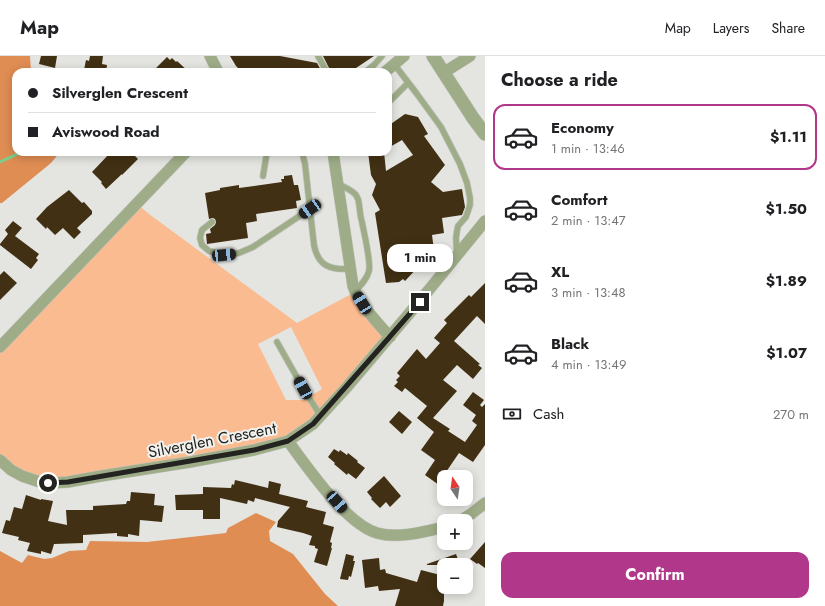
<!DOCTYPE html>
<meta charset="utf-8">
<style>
:root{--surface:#fff;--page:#f6f6f6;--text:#202124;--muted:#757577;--line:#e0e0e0;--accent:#b1378a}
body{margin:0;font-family:Jost,sans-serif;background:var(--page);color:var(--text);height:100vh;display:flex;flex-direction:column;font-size:15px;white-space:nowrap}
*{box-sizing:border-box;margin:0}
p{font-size:13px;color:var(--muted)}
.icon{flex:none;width:22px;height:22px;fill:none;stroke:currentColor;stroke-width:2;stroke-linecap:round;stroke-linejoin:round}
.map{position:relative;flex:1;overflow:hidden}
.details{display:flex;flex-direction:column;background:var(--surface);width:340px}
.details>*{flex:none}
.top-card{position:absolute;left:12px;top:12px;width:380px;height:88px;border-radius:12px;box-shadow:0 2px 10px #0003;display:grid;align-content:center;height:88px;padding:0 16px;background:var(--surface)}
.needle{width:26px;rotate:347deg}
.buttons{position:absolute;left:437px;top:414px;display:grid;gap:8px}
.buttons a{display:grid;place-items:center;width:36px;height:36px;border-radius:8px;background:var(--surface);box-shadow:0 2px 10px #0003;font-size:20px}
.end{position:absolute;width:18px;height:18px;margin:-9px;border:5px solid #232321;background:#fff;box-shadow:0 0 0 2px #fff}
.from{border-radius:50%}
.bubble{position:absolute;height:28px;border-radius:12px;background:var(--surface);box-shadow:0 2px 10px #0003;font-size:13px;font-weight:700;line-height:28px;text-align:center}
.car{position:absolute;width:12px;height:24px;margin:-12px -6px;border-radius:5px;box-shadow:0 0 3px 1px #0007;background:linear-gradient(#222 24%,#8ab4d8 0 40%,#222 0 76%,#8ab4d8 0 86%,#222 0)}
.top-card b{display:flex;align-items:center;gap:14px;height:38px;font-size:15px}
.top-card b+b{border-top:1px solid var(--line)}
.top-card i{width:10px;height:10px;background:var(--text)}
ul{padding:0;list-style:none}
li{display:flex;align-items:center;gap:12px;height:66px;margin:0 8px 6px;padding:0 8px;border:2px solid transparent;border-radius:12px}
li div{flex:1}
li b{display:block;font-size:15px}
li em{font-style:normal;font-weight:700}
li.selected{border-color:var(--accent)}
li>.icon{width:36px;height:36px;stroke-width:1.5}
h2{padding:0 16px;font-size:18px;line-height:48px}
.pay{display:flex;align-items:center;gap:10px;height:44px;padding:0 16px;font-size:15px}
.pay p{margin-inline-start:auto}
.cta{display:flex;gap:8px;margin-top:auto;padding:8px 16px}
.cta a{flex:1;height:46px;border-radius:12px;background:var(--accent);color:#fff;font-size:16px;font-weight:700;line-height:46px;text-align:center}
header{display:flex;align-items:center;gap:24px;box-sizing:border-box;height:56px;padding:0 20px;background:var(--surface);border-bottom:1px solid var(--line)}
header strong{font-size:19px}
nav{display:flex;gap:22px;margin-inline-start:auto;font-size:14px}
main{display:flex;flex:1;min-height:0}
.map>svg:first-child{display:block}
.green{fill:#fabb91;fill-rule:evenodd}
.forest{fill:#df8d53}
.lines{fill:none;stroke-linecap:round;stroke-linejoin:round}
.stream{stroke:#7ace8c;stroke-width:3}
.building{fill:#413013}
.service-casing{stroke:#c1c1be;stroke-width:7}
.minor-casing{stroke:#c1c1be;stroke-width:12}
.tertiary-casing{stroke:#c1c1be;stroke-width:14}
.service{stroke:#9ead87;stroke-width:5.5}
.minor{stroke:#9ead87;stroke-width:11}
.tertiary{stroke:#9ead87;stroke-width:13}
.route{stroke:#232321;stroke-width:5}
.labels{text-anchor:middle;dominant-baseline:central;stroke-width:4;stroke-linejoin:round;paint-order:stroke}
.street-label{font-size:16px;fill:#232321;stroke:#f1f1ed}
</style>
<header>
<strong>Map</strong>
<nav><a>Map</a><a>Layers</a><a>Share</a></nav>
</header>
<main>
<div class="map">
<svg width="485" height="550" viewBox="0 0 485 550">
<rect width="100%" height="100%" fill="#e4e4e0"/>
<path class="green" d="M137,148l12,10 148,109 58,-31 35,45 -94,100 -243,46 -53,-22v-115zM291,271l31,62 -18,11h-18l-28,-56z"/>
<path class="forest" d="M0,0h30l1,16h-15v80h44l-9,11 -49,40h-2z
M256,457l20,9 -7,9 1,10 23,13 32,40 13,12h-338v-55l22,12 6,-8 16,4 8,-1 17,-7 17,-1 4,-9 57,1 79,-9 2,-5z"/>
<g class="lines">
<path class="stream" d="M0,106l22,-10"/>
</g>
<path class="building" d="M41,0h16l-2,12 -16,-4z
M90,0h13l-1,8 5,1 -1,7h-14l-8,-2 2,-10 3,1z
M230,0h50l37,7 5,9h-80l-6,-6z
M323,0h51l-24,16h-19z
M167,1l3,3 2,-2 4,4 1,-1 12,11h-37z
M405,58l13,3 10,17 -4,2 21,29 -14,17 12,10 19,-3 3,18 -3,8 -20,3 2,15 -12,2 2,15 -29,31 -2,-2 -4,3 -13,1 -11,-70 5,-3 -8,-15 4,-11 -5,-9 -3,-23h16l2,19 27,-16 -11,-15 -14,8v-22z
M111,96h27l-3,4 3,3 -16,16v-1l-16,15 -5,-6 1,-1 -10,-10z
M292,119l2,10h4l3,15 -5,1 1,7 -41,6 1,7 -11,2 2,15 -41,6 -1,-10 5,-1 -1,-4 5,-4 1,-3 -1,-3 -2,-1 -4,1 -4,-26 15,-3v-2l19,-3v3l43,-6 -1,-3h3v-3z
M69,134l13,13 2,-1 8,9v3l-15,14 4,4 -7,7 -11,-11 -8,7 -8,-8 -1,2 -10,-10 11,-12z
M13,165l9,7 -7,8 24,18 -3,4 2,2 -7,9 -31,-24v-1l8,-10 -3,-4z
M4,215l13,12 -17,17v-25z
M485,227v41l-8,-8 -1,1 -22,24 26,23 -2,1 4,3 -9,11 -16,-14 -14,15 14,11 -24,27 17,11 -2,2 17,11 12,-17 -5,-4 4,-6 -13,-10 10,-13 11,8 -4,5 2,2 3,-3v41l-12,17 -14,-9 -13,19h1l-8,13 -14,-10 10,-15 -14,-10 13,-18 -17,-14 10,-12 -22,-18 -3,4 -8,-6 4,-4 -2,-2 4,-4 -3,-3 20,-24 9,10 14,-16 -6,-5 13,-15 -3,-3 25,-25 2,2z
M399,355l13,11 -10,12 -13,-12z
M334,393l5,3 1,-2 7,5 1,-2 10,8 -1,1 8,6 -9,11 -8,-6 -1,2 -13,-11 1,-1 -7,-6z
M384,420l17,20 -11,11 -4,-5 -6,6 -9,-9 1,-1 -5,-6z
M235,424l33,8 1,-7 12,3 -2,10 29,7 -2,6 20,5 -3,12 11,3 -4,15 2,1 -1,5h1l-5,18 -13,-4 4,-13 -3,-1v-2l-6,-1 3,-9 -9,-3 -26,-6 1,-6 12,-14 -35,-9 -1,4 -6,-2 -1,4 -27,-6v21h-17v-9h-27l-1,-15 28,-1v-7l28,1 1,-4 2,1z
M131,436l24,2 -1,11 10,1 -2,16 -22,-2 -1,16 -11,-2v3l-11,-1v-3l-34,2v8l-29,1 -3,10 -10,-3v3l-14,-3 3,-8 -12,-3 1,-3 -17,-4 4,-13 4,1 4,-14 8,2 4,-14 15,5v-1l12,2 -5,20 19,4 -1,-15h27v-4l33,-2 1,-3h3z
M485,486v26l-7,-5 -1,1 -7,-5z
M346,498l8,2 -1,5h2l-4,16 -2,-1 -1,4 -8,-1z
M456,498l4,11h-33v-1z
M379,502l1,12 5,-1 1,4 31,9 4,-12 23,6v25l-1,5h-48l5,-17 -21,2 -1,-5 -13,2 -3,-28z"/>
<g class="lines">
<defs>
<path id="service" d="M318,0l9,16
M394,8l23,30 24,33 19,37 7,19 3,15v7l-4,12 -8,9 -1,5 -1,7 1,16
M365,16l9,-7 8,-9
M388,47l20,-20
M302,96l3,12 9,81c4,21 16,25 36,24
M263,120l4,-24
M338,128c6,3 14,6 18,11 2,3 3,6 3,9 1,6 1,12 3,18 2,11 9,39 7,49 -2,8 -8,14 -14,20
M212,166l-10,8 -2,8 2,7 7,6 15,4 15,-2 14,-6 57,-38
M277,286l26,46 17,27"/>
<path id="minor" d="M210,0l8,16
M385,16l19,-16
M443,17l27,-17
M333,96l20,134c6,18 24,36 37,51
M0,291l186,-195
M288,385c20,27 58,83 89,92 20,6 47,-1 67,-6
M0,404l11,10 11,6 21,7h10l15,-1 33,-6 89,-14 64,-12 34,-9 25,-17 33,-36 73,-86 66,-81
M460,465l11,-7 14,-11"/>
<path id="tertiary" d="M433,0l40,62 12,16"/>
</defs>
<use href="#service" class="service-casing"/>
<use href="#minor" class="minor-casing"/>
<use href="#tertiary" class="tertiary-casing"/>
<use href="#service" class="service"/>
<use href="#minor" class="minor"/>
<use href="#tertiary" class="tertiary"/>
</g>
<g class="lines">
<path class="route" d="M48,427l20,-1 186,-32 34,-9 25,-17 67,-76 40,-46"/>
</g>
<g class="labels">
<g class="street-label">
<text transform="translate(212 384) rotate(-11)">Silverglen Crescent</text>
</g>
</g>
</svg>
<div class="buttons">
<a><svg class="needle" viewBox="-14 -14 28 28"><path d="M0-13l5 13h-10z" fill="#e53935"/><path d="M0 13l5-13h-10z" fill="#757577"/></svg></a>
<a>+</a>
<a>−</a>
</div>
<i class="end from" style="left:48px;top:427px"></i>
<i class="end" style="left:420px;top:246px"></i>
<div class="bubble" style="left:387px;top:188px;width:66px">1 min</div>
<i class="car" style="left:310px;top:153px;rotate:236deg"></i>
<i class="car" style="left:224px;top:199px;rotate:85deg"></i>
<i class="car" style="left:362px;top:247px;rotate:329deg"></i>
<i class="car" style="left:303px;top:332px;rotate:331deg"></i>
<i class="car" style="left:337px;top:446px;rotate:139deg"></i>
<div class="top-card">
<b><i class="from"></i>Silverglen Crescent</b>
<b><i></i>Aviswood Road</b>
</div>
</div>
<section class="details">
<h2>Choose a ride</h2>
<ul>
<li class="selected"><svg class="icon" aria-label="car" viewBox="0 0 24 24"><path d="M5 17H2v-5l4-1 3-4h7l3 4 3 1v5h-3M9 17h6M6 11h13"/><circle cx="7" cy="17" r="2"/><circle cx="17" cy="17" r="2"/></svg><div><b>Economy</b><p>1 min · 13:46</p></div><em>$1.11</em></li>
<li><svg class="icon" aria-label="car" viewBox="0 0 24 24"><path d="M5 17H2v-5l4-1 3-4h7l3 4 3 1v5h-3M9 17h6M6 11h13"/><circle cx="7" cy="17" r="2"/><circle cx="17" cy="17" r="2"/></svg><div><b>Comfort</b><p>2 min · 13:47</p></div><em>$1.50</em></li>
<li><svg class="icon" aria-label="car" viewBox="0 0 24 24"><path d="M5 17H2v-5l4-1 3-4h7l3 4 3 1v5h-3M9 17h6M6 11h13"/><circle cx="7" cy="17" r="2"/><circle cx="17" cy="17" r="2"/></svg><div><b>XL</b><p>3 min · 13:48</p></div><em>$1.89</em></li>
<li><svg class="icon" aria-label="car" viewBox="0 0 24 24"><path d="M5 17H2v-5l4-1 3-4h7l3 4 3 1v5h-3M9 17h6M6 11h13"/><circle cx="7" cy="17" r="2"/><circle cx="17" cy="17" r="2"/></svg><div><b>Black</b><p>4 min · 13:49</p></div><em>$1.07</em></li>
</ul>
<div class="pay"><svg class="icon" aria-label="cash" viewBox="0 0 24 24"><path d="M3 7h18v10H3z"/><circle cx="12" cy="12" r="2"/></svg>Cash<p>270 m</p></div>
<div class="cta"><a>Confirm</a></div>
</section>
</main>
